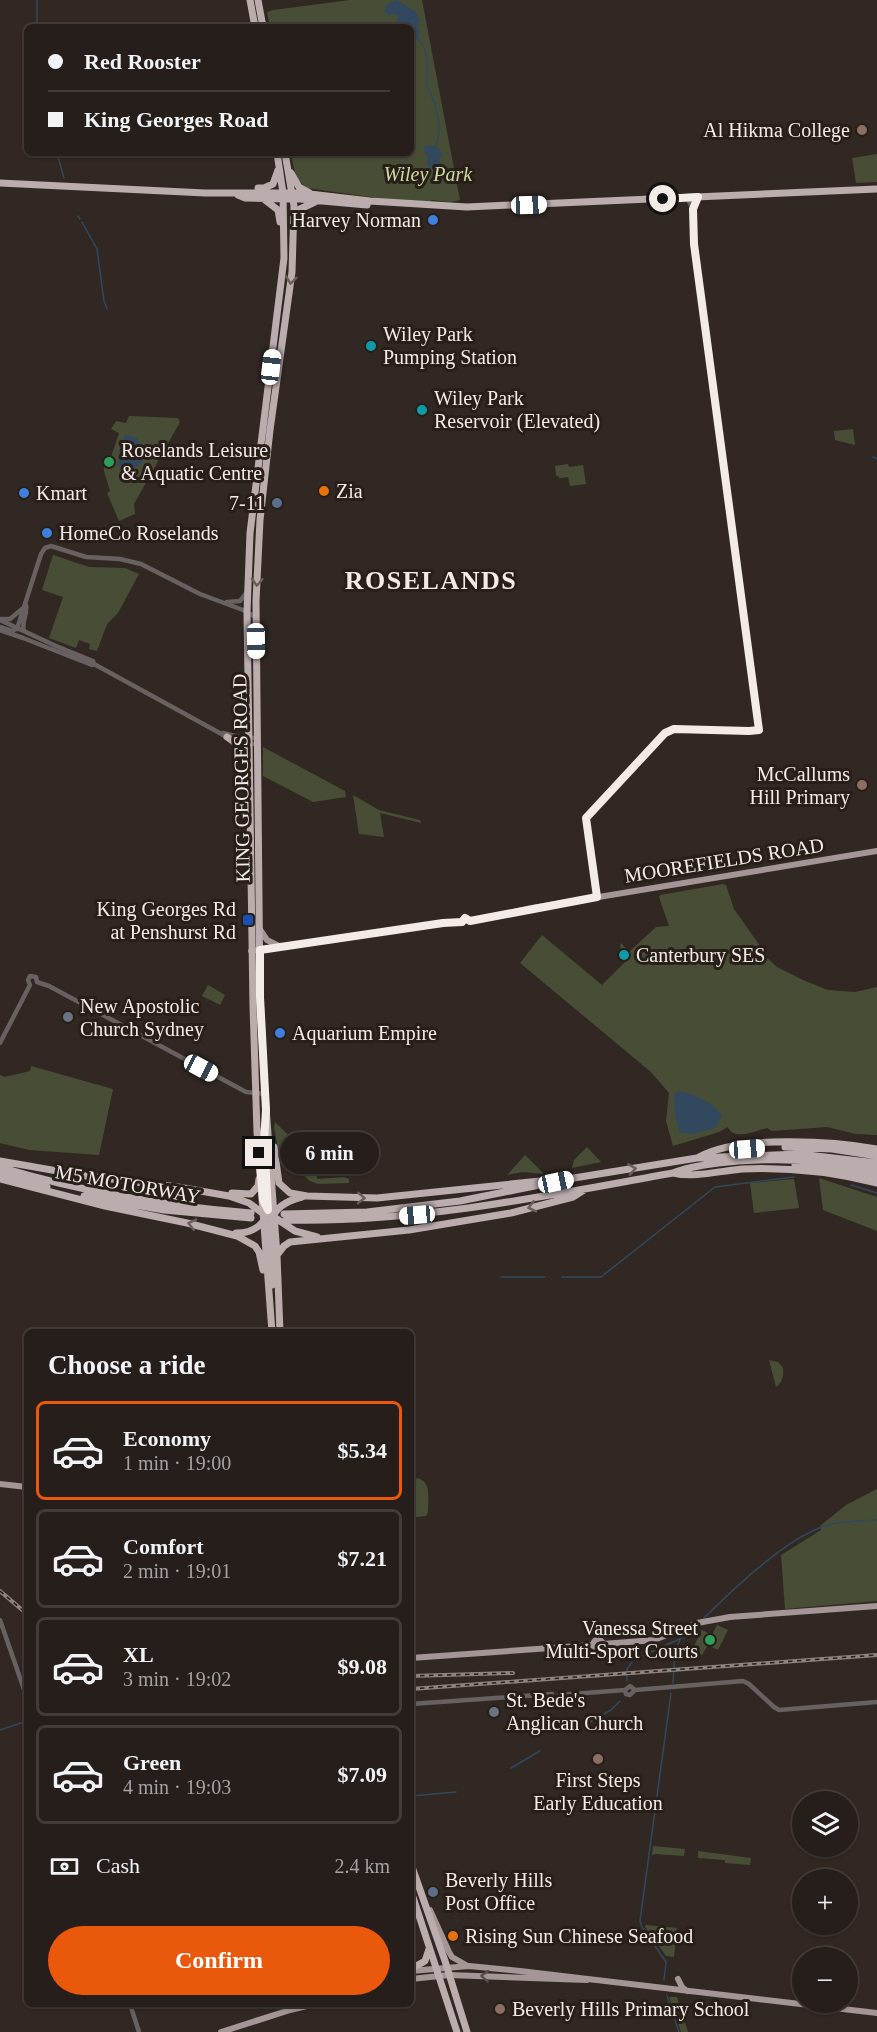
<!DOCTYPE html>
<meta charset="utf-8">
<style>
:root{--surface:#261e1a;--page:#322b27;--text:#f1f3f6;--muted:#a4a2a2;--line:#423c39;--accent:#ea580c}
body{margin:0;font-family:Georgia,serif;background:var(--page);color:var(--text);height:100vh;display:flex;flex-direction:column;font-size:22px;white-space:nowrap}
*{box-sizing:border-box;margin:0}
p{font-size:20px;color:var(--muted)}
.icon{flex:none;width:33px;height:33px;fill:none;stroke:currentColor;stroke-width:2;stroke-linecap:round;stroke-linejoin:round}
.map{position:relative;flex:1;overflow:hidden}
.drawer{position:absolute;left:24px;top:1329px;width:390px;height:678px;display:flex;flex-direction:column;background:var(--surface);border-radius:9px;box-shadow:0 2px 4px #0004,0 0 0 2px var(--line)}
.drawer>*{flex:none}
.banner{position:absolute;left:24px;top:24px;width:390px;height:132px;border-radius:9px;box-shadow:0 2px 4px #0004,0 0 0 2px var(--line);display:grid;align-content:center;height:132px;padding:0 24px;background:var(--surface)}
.fabs{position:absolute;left:792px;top:1791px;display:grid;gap:12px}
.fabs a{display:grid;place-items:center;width:66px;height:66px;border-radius:50%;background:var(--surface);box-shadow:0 2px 4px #0004,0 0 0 2px var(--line);font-size:30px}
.end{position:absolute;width:27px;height:27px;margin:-14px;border:8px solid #f2ebe7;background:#111;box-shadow:0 0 0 3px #111}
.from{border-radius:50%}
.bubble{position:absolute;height:42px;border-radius:21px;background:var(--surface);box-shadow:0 2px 4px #0004,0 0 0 2px var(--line);font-size:20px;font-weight:700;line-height:42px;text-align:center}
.car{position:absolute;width:18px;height:36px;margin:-18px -9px;border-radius:8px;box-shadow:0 0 4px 2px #0007;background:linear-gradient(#fff 24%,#345 0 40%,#fff 0 76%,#345 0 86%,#fff 0)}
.banner b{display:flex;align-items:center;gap:21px;height:57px;font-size:22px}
.banner b+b{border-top:2px solid var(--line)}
.banner i{width:15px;height:15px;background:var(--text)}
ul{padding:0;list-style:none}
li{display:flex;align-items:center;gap:18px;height:99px;margin:0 12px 9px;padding:0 12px;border:3px solid var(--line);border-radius:9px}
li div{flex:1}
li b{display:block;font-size:22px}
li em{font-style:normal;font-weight:700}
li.active{border-color:var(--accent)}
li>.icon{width:54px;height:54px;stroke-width:1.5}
h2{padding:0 24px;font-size:27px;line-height:72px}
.pay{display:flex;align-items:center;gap:15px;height:66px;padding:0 24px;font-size:22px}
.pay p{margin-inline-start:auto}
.button{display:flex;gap:12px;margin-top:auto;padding:12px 24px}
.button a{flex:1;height:69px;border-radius:36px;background:var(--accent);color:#fff;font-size:24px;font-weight:700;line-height:69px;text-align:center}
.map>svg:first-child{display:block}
.green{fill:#484e36}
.water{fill:#31485e}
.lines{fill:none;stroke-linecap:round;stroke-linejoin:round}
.stream{stroke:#31485e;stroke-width:1.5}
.minor{stroke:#676161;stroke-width:4.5}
.major{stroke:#a49697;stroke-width:6}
.highway{stroke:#bbacad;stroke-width:7}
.rail-casing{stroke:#8d847f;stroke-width:4}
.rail{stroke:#281f19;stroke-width:1.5;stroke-dasharray:4.5;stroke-linecap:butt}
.oneway{stroke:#6a5e5c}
.oneway2{stroke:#5a4f4b}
.route{stroke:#f2ebe7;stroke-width:8}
.education-dot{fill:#8d6e63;stroke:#281f19;stroke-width:2}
.shop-dot{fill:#3f7fe0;stroke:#281f19;stroke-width:2}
.culture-dot{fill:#0f9aa8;stroke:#281f19;stroke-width:2}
.leisure-dot{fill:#2e9e5b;stroke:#281f19;stroke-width:2}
.food-dot{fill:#e8710a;stroke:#281f19;stroke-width:2}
.service-dot{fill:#5c6f8a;stroke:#281f19;stroke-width:2}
.transit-dot{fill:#1a4fb4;stroke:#281f19;stroke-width:2}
.worship-dot{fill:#6b7280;stroke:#281f19;stroke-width:2}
.labels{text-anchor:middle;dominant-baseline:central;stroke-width:6;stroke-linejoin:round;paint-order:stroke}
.poi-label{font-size:20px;fill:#f2ebe7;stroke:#281f19;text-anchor:start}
.park-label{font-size:20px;font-style:italic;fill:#cddca3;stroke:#281f19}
.street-label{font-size:20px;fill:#f2ebe7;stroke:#281f19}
.district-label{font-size:26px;font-weight:bold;letter-spacing:1.5px;fill:#f2ebe7;stroke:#281f19}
</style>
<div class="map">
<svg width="877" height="2032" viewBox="0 0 877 2032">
<rect width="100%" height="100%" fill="#322823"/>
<path class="green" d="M350,0h72l38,200 -10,2 -18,-2 -3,2 -52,-4 -70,-10c-13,-10 -13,-20 -16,-35h120v-126h-141l-3,-15 6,-2z
M877,154v28l-21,1 -4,-25z
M129,416l49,2 2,4 -46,82 1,10 -16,7 -12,-28 3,-2 -6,-20 1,-15 6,1 8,-24 -8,-4 5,-8 10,2z
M853,429l2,16 -20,-5 -1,-9z
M568,464l1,3 14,-2 3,19 -16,2 -2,-9 -8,1 -4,-3 -1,-9z
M53,555l36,12 36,1 14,6 -21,39 -11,11 -10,27 -8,-2 1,-5 -11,-4 -3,8 -27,-10 14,-41 -21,-7z
M263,747l82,44 1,6 -33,5 -50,-26z
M353,795l26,15 41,10 1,3 -41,-10 4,24 -25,-3z
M723,884l3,1 8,24 33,47v2l10,9 26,13 25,10 27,2 22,-5v148l-21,-1 -29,-7 -55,4 -5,-3c-12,3 -33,13 -39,-1l-9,5 -46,14 -7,-25 3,-28 -18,-21 -131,-109 22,-28 60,50 27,-27 -9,-11 1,-4 8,9 27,-25 13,-1 -10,-29 1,-2z
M208,985l17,10 -5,10 -18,-9z
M31,1066l82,23 -14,66 -70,-5 -29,-7v-68l5,2 25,-6z
M275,1122l22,22h17l3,35 27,-2 5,2v4l-31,1 -8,-3 -19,-17 -7,-1 -4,-4 -6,-32z
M587,1147l14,15 -29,6 2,-8z
M525,1155l19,19 -21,-2 -16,3z
M819,1178l58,19v34l-54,-21z
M794,1179l5,29 -45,5 -4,-30z
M769,1360l9,2 5,6c1,7 -1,15 -7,19z
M417,1478c15,3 11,22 11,34l-2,4 -10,1 -4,-4 -1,-30z
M877,1489v112l-92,8 -4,-54 40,-25 -1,-4 26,-21z
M717,1625l11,5 -10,20 -10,-5 -6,10 -10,-5 10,-20 10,5z
M653,1846l32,3 -1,7 -29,-2 -3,1z
M698,1851l53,7 -1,7 -25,-2v-3l-27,-2z
M646,1925l31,3 -3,29 -8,-1 -21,-29z
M669,1997h8l11,35h-7z"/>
<path class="water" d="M397,0l19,12 4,8 -3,7 3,5 -3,8 -6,-3v-10h-16l-2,-2 6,-8 -1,-2 -6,-1 -3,2 -5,-5 4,-7z
M426,146h10l7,8 -4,6 3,6 -2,6 -9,-2 -4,-6 1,-7 -5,-7z
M125,435l13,3 1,17 4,7 -12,8 -13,-4 1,-16z
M678,1091c13,2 38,12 44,25l-6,11 -22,7 -14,-1c-4,-11 -6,-24 -6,-37z"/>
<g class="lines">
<path class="stream" d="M37,27v-27
M418,39c14,17 7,26 9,44 1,8 6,15 8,22 4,15 6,26 1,41
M57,153l7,25
M78,216l2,3
M82,222l15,27 7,52 3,8
M873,457l4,2
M851,1185l26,8
M501,1277h44
M562,1277h39l114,-90 79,-10
M704,1618c29,-29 79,-77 118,-91 17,-6 37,-6 55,-7
M638,1658l48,-22 11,-10
M627,1681v-12l5,-7
M673,1683l2,-33 5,-10
M586,1724l25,-14 9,-9
M0,1730l27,-9
M511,1768l29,-17
M411,1796l45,-4
M664,1980l2,-18 -24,-35 -2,-6 31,-228
M667,1996l12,36"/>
<path class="minor" d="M227,602l13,-1 7,-9
M1,619h9l12,-10
M0,620l56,26 37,15 1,3 133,73 30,8
M0,627l12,4 6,-3
M17,629l24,-75 4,-6 6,-2 35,11 34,2 21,5 59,30 43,16 13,7
M0,630l23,8 69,27 2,-1
M24,631c-3,-9 4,-17 2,-26
M223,733l20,5h14
M597,897l-11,-79 79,-85 9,-4 75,2 10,-1 -65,-486 -1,-35 -6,-11
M37,982l12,4 197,106 19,2
M30,985l-2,-5 2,-4 6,1 1,5
M0,1043l30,-58
M0,1620l27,78
M625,1690l1,4 4,1 5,-5
M635,1690l108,-9 6,3 25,23 5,3 98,-8
M559,1695l66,-5 5,-4 5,4
M411,1704l141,-10
M130,2004l9,28"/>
<path class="major" d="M259,928l8,12 12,6
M251,951l192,-28 19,-1 3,-4 5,3 62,-13 345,-57
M0,1484l27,3
M593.5 1644a4.5 4.5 0 1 1 9 0a4.5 4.5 0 1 1-9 0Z
M603,1644l51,-4 43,-17 33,-6 147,-11
M411,1658l183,-13
M430,1910l19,42 3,5 14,8
M411,1971l58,-5 51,5 357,42
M411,1979l38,-4 138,5
M678,1979l4,8 5,4
M221,2032l69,-22 25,-6"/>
<path class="highway" d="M250,0l5,27
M258,0l5,27
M291,173l8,14 11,6
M0,183l205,10h96l69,8 97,6 410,-18
M258,188h6l9,-4 5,-14
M238,195l7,3 55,1 67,6
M265,200l13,10 2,12
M295,219l5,-10 15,-7
M227,737l17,12 4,7
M274,1147l5,36 11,10 17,3 70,2 173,-18
M785,1147l47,2 45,7
M699,1157c39,-22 134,-16 178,-8
M0,1161l86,15 92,11 51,9 20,7 16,12
M795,1165l40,4 42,8
M0,1167c82,25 166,39 251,46
M673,1173c22,5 46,-2 69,-4 45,-2 91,3 135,14
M0,1174l47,13
M0,1179l105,27 82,17 50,13 18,10 4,6 4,18
M232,1193l19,1 7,-8 1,-7
M84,1196l80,14 87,8
M284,1214l83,-2 93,-11 114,-23 123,-20 102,-4 78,9
M274,1217l21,14 22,6
M286,1220c131,3 258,-24 387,-47 14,-6 30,-8 45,-10 53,-6 107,-4 159,7
M236,1233c18,0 31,-9 33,-28l-5,-64v-11
M277,1255l7,-9 6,-4 119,-12 102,-17 62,-16 11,-7
M272,1285l1,-11 -3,-49c3,-17 16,-24 32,-28
M272,1332l-15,-200 -4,-126 -6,-394 3,-79 34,-275 -1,-65 -6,-40
M280,1332l-3,-77 -12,-161 -5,-97 -4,-396 4,-81 10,-90 22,-158 2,-66 -9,-53
M411,1864l34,97 22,71
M411,1891l46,141
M411,1969l14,-8 4,-12"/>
<defs>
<path id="rail" d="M0,1591l27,23
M411,1676l102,-3
M411,1689l466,-34"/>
</defs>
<use href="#rail" class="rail-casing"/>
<use href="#rail" class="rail"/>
</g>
<defs><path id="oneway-chevron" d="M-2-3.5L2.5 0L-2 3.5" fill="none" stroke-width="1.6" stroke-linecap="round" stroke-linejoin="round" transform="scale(1.5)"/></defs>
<g class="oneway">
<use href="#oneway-chevron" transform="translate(291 280) rotate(97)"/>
<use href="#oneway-chevron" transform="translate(257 582) rotate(93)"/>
<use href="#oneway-chevron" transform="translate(632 1169) rotate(-9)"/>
<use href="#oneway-chevron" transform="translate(361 1198) rotate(1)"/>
<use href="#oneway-chevron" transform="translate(532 1207) rotate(166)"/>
<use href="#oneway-chevron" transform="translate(192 1224) rotate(-167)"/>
</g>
<use class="oneway2" href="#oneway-chevron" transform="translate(485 1976) rotate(-177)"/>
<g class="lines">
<path class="route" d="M259,1153l4,47 5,10 -4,-69 2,-31 -6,-113v-47l183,-27 19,-1 3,-4 5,3 127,-24 -11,-79 79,-85 9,-4 75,2 10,-1 -65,-486 -1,-35 5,-12 -35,2"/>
</g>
<g class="education-dot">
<circle cx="862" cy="130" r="6"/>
<circle cx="862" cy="785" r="6"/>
<circle cx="598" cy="1759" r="6"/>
<circle cx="500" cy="2009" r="6"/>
</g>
<g class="shop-dot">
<circle cx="433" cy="220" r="6"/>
<circle cx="24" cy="493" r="6"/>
<circle cx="47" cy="533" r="6"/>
<circle cx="280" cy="1033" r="6"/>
</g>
<g class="culture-dot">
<circle cx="371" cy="346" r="6"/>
<circle cx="422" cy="410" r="6"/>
<circle cx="624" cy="955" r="6"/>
</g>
<g class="leisure-dot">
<circle cx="109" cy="462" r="6"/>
<circle cx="710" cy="1640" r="6"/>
</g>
<g class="food-dot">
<circle cx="324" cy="491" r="6"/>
<circle cx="453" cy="1936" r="6"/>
</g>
<g class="service-dot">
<circle cx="277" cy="503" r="6"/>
<circle cx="433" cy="1892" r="6"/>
</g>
<rect class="transit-dot" x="242" y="914" width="12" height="12" rx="3"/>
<g class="worship-dot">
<circle cx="68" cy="1017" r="6"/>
<circle cx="494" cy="1712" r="6"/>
</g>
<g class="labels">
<g class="poi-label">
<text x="850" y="130" text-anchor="end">Al Hikma College</text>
<text x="421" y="220" text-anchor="end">Harvey Norman</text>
<text x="383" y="334">Wiley Park<tspan x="383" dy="23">Pumping Station</tspan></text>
<text x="434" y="398">Wiley Park<tspan x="434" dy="23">Reservoir (Elevated)</tspan></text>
<text x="121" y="450">Roselands Leisure<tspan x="121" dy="23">&amp; Aquatic Centre</tspan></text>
<text x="336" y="491">Zia</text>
<text x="36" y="493">Kmart</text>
<text x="265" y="503" text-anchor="end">7-11</text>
<text x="59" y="533">HomeCo Roselands</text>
<text x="850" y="774" text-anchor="end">McCallums<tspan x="850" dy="23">Hill Primary</tspan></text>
<text x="236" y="909" text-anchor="end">King Georges Rd<tspan x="236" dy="23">at Penshurst Rd</tspan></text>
<text x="636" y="955">Canterbury SES</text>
<text x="80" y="1006">New Apostolic<tspan x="80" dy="23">Church Sydney</tspan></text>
<text x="292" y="1033">Aquarium Empire</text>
<text x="698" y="1628" text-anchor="end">Vanessa Street<tspan x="698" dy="23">Multi-Sport Courts</tspan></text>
<text x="506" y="1700">St. Bede's<tspan x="506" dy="23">Anglican Church</tspan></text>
<text x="598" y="1780" text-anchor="middle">First Steps<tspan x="598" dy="23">Early Education</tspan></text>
<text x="445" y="1880">Beverly Hills<tspan x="445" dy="23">Post Office</tspan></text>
<text x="465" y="1936">Rising Sun Chinese Seafood</text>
<text x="512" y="2009">Beverly Hills Primary School</text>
</g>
<g class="park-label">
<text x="428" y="174">Wiley Park</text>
</g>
<g class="street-label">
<text transform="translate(241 778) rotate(-91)">KING GEORGES ROAD</text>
<text transform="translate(724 860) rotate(-9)">MOOREFIELDS ROAD</text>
<text transform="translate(128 1184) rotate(10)">M5 MOTORWAY</text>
</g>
<g class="district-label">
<text x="431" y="580">ROSELANDS</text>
</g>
</g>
</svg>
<div class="fabs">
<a><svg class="icon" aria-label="layers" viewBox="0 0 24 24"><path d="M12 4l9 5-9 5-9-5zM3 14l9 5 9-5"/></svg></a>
<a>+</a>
<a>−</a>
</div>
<i class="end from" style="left:663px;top:199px"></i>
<i class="end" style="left:259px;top:1153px"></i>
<div class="bubble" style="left:280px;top:1132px;width:99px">6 min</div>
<i class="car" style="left:529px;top:205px;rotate:88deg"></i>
<i class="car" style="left:271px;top:367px;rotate:7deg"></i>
<i class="car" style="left:256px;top:641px;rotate:179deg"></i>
<i class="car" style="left:201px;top:1068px;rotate:118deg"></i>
<i class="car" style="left:747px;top:1149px;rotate:86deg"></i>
<i class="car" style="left:556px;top:1182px;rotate:78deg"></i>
<i class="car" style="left:417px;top:1215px;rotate:265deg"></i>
<div class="banner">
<b><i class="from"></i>Red Rooster</b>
<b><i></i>King Georges Road</b>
</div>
<section class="drawer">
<h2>Choose a ride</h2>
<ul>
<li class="active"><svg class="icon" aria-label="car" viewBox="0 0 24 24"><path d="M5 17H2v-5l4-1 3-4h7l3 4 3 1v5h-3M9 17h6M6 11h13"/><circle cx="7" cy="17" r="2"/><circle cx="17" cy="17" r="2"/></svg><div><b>Economy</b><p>1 min · 19:00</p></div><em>$5.34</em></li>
<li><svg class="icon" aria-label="car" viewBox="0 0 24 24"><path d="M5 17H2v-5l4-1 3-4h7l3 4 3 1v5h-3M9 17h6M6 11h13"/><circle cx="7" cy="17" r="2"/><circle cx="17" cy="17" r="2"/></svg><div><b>Comfort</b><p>2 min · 19:01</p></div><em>$7.21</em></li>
<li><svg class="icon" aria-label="car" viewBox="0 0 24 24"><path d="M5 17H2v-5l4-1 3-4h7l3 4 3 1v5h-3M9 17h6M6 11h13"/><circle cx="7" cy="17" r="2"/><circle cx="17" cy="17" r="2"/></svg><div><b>XL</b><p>3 min · 19:02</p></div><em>$9.08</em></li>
<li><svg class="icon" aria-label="car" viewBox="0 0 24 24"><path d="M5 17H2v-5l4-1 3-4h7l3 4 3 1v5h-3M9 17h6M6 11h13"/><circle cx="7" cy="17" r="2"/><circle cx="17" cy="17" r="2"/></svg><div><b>Green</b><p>4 min · 19:03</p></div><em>$7.09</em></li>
</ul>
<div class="pay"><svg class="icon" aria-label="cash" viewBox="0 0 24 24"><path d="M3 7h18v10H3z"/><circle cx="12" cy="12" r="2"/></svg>Cash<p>2.4 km</p></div>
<div class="button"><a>Confirm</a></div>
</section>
</div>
